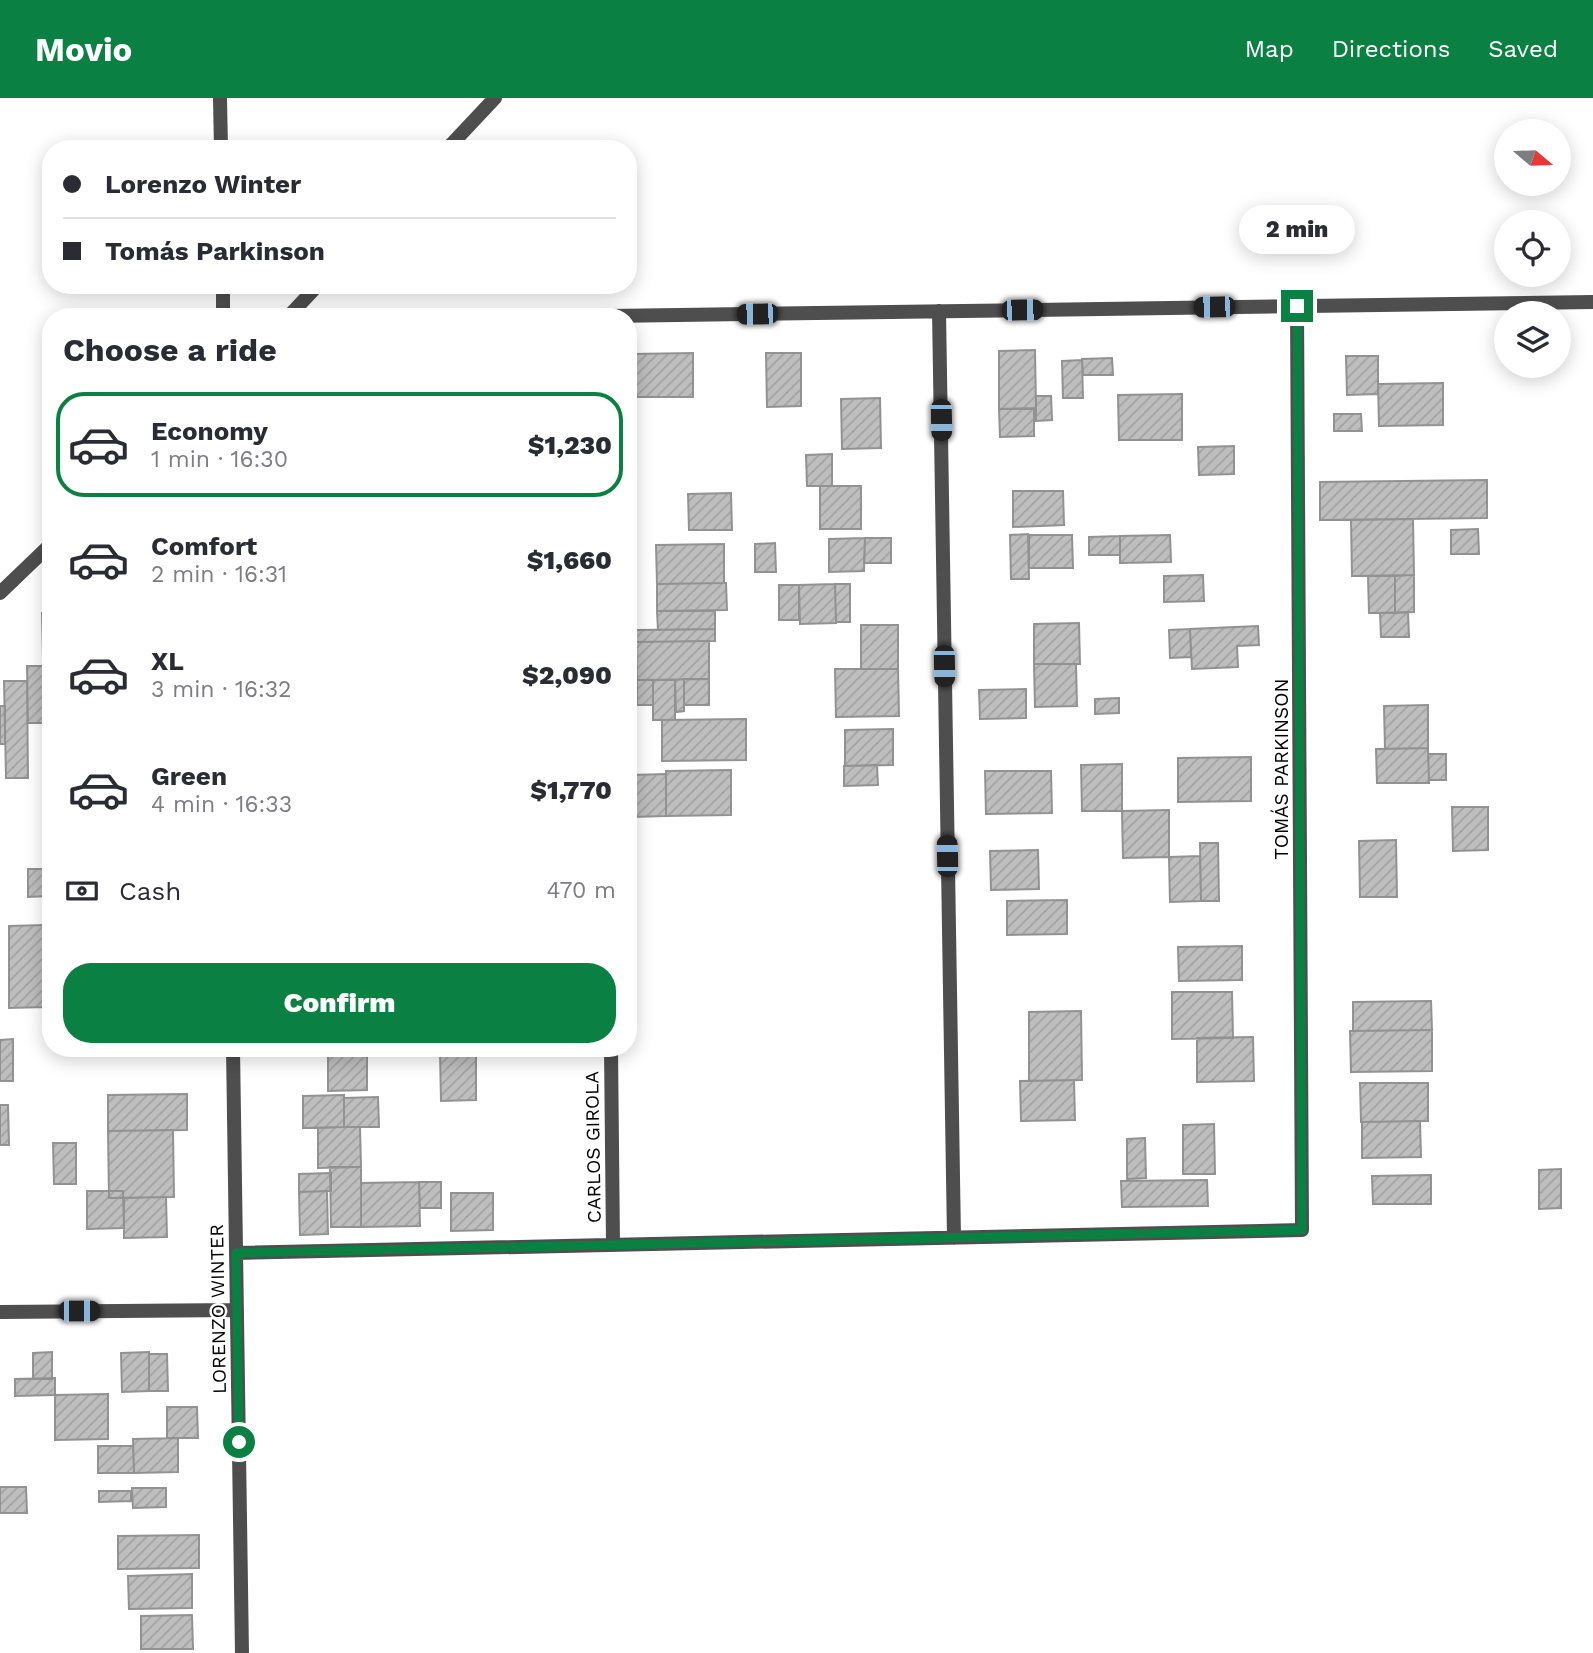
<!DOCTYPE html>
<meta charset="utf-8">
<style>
:root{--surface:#fff;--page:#f7f7f7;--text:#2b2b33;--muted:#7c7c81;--line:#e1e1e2;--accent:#0b8043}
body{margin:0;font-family:"Work Sans",sans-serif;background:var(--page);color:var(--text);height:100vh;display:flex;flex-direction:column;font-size:26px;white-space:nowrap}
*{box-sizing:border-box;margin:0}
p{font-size:23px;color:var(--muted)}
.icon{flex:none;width:38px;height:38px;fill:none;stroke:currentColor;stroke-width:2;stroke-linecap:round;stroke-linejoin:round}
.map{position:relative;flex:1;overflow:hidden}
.side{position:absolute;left:42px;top:210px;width:595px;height:749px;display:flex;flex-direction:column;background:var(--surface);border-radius:28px;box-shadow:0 4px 18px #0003}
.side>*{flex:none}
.banner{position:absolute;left:42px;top:42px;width:595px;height:154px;border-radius:28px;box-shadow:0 4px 18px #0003;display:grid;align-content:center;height:154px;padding:0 21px;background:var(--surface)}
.needle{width:46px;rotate:109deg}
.buttons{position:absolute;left:1494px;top:21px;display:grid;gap:14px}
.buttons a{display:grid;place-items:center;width:77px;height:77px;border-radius:50%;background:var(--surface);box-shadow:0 4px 18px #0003;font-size:35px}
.end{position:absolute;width:32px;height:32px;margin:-16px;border:9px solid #0b8043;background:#fff;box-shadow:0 0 0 4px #fff}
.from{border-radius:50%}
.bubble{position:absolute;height:49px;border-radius:24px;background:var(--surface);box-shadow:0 4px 18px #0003;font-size:23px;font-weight:800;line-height:49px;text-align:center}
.car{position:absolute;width:21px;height:42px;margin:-21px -10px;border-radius:9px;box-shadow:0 0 5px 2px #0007;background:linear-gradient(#222 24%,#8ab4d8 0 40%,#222 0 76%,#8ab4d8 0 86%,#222 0)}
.banner b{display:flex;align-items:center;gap:24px;height:66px;font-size:26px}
.banner b+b{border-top:2px solid var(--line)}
.banner i{width:18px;height:18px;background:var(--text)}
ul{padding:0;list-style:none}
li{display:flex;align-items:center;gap:21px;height:105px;margin:0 14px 10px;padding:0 7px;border:4px solid transparent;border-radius:28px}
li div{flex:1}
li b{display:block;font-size:26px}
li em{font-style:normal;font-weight:800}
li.active{border-color:var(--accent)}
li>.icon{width:63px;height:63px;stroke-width:1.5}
h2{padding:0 21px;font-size:32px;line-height:84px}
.pay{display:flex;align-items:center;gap:18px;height:77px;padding:0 21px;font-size:26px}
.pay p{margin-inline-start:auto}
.cta{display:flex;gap:14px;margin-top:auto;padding:14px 21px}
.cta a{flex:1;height:80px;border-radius:28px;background:var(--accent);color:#fff;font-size:28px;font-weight:800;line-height:80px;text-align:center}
header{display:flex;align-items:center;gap:42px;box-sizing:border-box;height:98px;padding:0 35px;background:var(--accent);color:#fff}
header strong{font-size:33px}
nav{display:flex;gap:38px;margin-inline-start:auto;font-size:24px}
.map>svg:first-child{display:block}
.building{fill:url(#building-hatch);stroke:#929292;stroke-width:2}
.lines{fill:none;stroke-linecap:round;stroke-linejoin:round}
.street{stroke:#4e4e4e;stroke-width:14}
.route{stroke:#0b8043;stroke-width:9}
.labels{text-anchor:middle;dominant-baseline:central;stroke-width:5;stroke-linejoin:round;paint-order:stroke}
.street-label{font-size:19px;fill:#000;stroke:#fff}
</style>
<header>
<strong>Movio</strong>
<nav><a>Map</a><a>Directions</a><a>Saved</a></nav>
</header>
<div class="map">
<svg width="1593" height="1555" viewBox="0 0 1593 1555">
<defs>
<pattern id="building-hatch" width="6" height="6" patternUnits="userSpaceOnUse" patternTransform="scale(1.75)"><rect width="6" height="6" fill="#bebebe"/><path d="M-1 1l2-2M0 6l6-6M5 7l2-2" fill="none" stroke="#a2a2a2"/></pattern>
</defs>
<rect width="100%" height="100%" fill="#fff"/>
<path class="building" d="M1035,252l1,59h-37v-58z
M693,255v44h-60l-1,-43z
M766,255h35v53l-34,1z
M1346,258h32v38l-31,1z
M1112,260l1,17h-30l-1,-16z
M1082,262l1,38h-20l-1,-37z
M1443,285v42l-64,1 -1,-42z
M1182,296v46h-63l-1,-45z
M1036,298h15l1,24 -16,1z
M880,300l1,50 -39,1 -1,-50z
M1034,310v28l-34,1 -1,-28z
M1334,316h27l1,17h-28z
M1234,348v28l-35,1 -1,-28z
M832,356v32h-25l-1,-31z
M1487,382v38l-167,2v-38z
M820,388h41v43h-41z
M1013,393h50l1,34 -51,2z
M731,395l1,37h-43l-1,-36z
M1413,421l1,56 -62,1 -1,-56z
M1478,431l1,25h-28v-24z
M1028,436l1,45h-18l-1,-44z
M1029,437h43l1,33h-44z
M1170,437l1,27 -51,1v-27z
M1120,438v19h-31v-18z
M865,440h26v25h-27z
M865,440l-1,33 -35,1v-33z
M775,445l1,29h-21v-28z
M724,446v39l-67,1 -1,-39z
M1203,477l1,26 -40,1v-26z
M1414,477v37l-19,1v-37z
M1368,478h27v37h-26z
M724,485h2l1,27 -70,1v-27z
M835,486h15v38h-14z
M835,486l1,39 -36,1 -1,-39z
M779,487h20v35h-20z
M657,513h58v18l-57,1z
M1408,514l1,25h-28l-1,-24z
M42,515h9v43h-8z
M1079,525l1,41h-46v-40z
M861,527h37v44h-37z
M1258,528l1,19 -22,1 1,21 -46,2 -2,-40z
M715,531v12l-79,1v-12z
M1190,531l1,28 -21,1 -1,-28z
M709,543v38l-72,1 -1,-38z
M1034,566h42l1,42 -42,1z
M27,568h20v57h-19z
M47,568h4v56h-4z
M835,571h63l1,47 -63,1z
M684,581h25v26h-25z
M684,581v32l-8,1 -1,-32z
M637,582h16v25h-16z
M653,582h22v40h-22z
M4,583h23l1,97h-22z
M1026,591v29l-46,1 -1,-29z
M1119,600v15l-24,1v-15z
M1428,607v43l-43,1 -1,-43z
M0,608h5v38h-5z
M746,621v41l-84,1v-41z
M893,631v36l-48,1v-36z
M1428,650l1,35h-52l-1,-34z
M1428,656h18v26h-17z
M1251,659v44l-73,1v-44z
M1122,666v47h-40l-1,-46z
M877,667l1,20 -34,1v-20z
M731,672v45l-65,1v-45z
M985,673h66l1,42 -66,1z
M666,676v42l-35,1v-42z
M1452,709h36v43l-35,1z
M1169,712v47l-46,1 -1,-47z
M1396,742l1,57h-37l-1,-56z
M1200,745h18l1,58h-18z
M1038,752l1,39 -48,1 -1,-39z
M1200,758l1,45 -31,1 -1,-45z
M28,771h20v27l-20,1z
M1067,802v34l-60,1v-34z
M44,827l1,82 -36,1v-82z
M1242,848v34l-63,1 -1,-34z
M47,854h4v58h-4z
M1172,894h60l1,46 -61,1z
M1431,903l1,29 -79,1v-29z
M1081,913l1,69 -53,1v-69z
M1432,932v41l-81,1 -1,-41z
M1253,939l1,44 -57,1v-44z
M13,941v42h-13v-41z
M328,953h39v39l-39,1z
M476,953v49l-35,1 -1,-49z
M1074,982l1,40 -54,1 -1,-40z
M1360,985h68v38l-67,1z
M187,996v36l-79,1v-36z
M344,997v32l-41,1v-32z
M378,999l1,30h-35v-29z
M0,1007h8l1,40h-9z
M1420,1023l1,36 -59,1v-36z
M1214,1026l1,50h-32v-49z
M344,1029h16l1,40 -43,1v-40z
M173,1032l1,67 -65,1 -1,-67z
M1145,1040l1,40 -19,1v-40z
M53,1045h23v41h-22z
M330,1069h31v60h-30z
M1561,1071v39l-22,1v-39z
M331,1075v18l-32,1v-18z
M1431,1077v29h-58l-1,-28z
M1207,1082l1,26 -86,1 -1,-26z
M419,1084l1,44 -59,1v-44z
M419,1084h22v26h-21z
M87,1093h36l1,37 -37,1z
M327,1093l1,43 -28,1 -1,-43z
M451,1095h42v37l-42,1z
M166,1099l1,40 -43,1v-40z
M52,1254v27h-19v-26z
M149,1254v39l-27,1 -1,-39z
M149,1256h18l1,37h-19z
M55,1280v17l-40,1v-17z
M108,1296v45l-53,1v-45z
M167,1309h30l1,31h-31z
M178,1340v34l-44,1 -1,-34z
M98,1348h35l1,27h-36z
M0,1389h26l1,26h-27z
M132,1390h34v19l-33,1z
M99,1393h32v10l-32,1z
M199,1437v33l-81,1v-33z
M192,1476v34l-63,1 -1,-33z
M192,1517l1,34h-52v-33z"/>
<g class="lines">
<path class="street" d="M220,0l1,51
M447,51l48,-51
M223,187v32
M939,213l15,927
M288,219l30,-32
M541,219l1052,-15
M0,495l51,-49
M233,950l9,605
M611,950l2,197
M236,1155l1066,-23 -5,-924
M0,1214l237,-2"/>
</g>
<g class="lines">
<path class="route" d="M239,1344l-3,-189 1066,-23 -5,-924"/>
</g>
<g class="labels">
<g class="street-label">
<text transform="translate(1281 671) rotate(-90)">TOMÁS PARKINSON</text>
<text transform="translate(593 1049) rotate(-91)">CARLOS GIROLA</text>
<text transform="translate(218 1211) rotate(-91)">LORENZO WINTER</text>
</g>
</g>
</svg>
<div class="buttons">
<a><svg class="needle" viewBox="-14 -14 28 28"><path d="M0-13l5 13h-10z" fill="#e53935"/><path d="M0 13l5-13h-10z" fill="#7c7c81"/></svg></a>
<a><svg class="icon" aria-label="locate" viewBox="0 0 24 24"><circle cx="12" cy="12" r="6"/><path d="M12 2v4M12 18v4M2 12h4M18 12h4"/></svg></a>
<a><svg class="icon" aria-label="layers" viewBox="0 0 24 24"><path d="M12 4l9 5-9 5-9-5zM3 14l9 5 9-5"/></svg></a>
</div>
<i class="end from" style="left:239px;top:1344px"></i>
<i class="end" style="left:1297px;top:208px"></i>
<div class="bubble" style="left:1239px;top:107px;width:116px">2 min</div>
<i class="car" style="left:1214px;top:209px;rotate:269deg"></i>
<i class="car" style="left:1022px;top:212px;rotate:89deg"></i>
<i class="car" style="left:757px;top:216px;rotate:269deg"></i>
<i class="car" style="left:941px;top:322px;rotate:179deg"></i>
<i class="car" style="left:944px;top:568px;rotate:179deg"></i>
<i class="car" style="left:947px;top:758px;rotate:359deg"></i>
<i class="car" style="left:79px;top:1213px;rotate:90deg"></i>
<div class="banner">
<b><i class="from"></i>Lorenzo Winter</b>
<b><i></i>Tomás Parkinson</b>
</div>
<section class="side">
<h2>Choose a ride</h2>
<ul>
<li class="active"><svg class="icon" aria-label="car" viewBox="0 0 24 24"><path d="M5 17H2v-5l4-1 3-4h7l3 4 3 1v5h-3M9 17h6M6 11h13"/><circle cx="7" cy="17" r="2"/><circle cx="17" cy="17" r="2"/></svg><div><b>Economy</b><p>1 min · 16:30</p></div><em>$1,230</em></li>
<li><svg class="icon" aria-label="car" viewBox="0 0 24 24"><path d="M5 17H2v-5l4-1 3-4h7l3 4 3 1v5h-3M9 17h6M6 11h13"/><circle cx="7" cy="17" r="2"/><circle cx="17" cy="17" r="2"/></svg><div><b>Comfort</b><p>2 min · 16:31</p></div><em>$1,660</em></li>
<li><svg class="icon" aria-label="car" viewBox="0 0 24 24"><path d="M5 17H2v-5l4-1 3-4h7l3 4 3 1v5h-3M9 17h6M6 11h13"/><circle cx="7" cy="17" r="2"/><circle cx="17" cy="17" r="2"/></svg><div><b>XL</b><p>3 min · 16:32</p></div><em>$2,090</em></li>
<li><svg class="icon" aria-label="car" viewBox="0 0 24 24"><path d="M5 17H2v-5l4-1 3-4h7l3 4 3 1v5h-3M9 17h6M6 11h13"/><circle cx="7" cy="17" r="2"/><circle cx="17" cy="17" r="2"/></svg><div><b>Green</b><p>4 min · 16:33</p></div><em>$1,770</em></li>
</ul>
<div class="pay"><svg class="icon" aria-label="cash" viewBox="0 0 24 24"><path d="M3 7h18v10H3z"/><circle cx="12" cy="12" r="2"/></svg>Cash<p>470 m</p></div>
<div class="cta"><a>Confirm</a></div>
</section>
</div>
